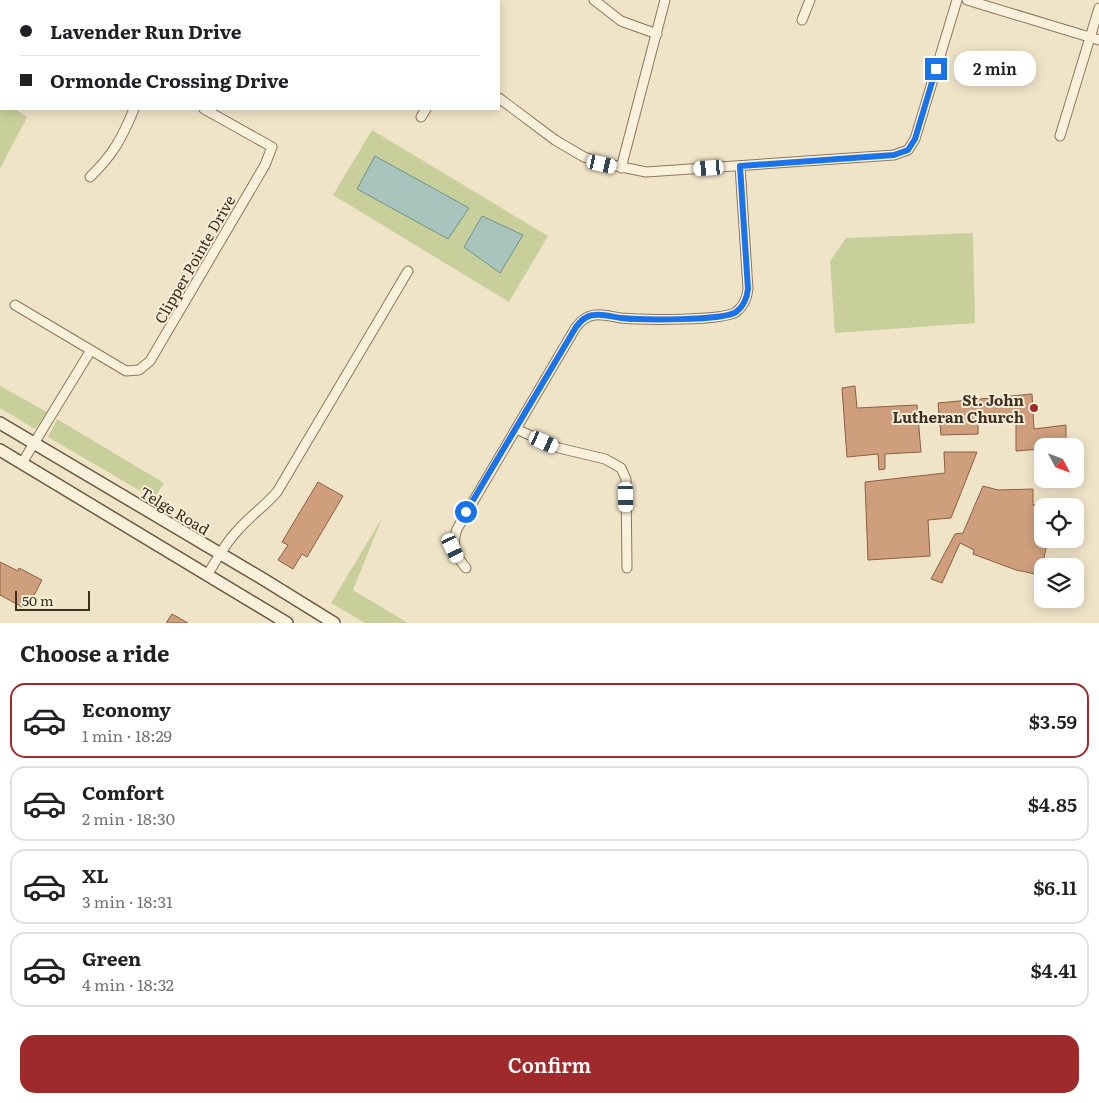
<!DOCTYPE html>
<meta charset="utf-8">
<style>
:root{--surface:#fff;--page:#f2f2f2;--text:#202124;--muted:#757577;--line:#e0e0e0;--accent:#9e2a2b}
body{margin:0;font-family:Literata,serif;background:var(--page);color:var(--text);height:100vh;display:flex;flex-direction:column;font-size:19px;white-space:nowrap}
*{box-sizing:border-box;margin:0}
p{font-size:16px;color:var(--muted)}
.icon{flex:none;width:28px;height:28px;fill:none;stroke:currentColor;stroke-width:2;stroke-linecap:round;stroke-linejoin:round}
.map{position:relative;height:623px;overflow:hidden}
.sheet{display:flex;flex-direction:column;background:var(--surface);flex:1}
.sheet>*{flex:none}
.hud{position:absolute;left:0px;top:0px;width:500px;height:110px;box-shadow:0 2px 12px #0003;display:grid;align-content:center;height:110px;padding:0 20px;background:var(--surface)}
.needle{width:32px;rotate:131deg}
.tools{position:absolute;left:1034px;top:438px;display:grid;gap:10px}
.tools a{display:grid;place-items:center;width:50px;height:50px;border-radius:10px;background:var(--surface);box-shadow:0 2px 12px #0003;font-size:25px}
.scale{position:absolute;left:15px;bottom:12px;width:75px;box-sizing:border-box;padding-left:5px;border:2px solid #3d2e20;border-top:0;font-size:14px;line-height:18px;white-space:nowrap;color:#3d2e20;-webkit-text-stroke:4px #f7eed8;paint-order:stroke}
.end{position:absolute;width:22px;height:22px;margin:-11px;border:6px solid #1a73e8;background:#fff;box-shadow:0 0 0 2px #fff}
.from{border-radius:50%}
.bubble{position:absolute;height:35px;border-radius:15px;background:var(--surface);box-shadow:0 2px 12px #0003;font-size:16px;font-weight:600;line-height:35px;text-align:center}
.car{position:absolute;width:15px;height:30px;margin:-15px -8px;border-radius:6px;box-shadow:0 0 4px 1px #0007;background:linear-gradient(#fff 24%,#345 0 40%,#fff 0 76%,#345 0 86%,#fff 0)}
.hud b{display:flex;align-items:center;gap:18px;height:48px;font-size:19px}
.hud b+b{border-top:1px solid var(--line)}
.hud i{width:12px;height:12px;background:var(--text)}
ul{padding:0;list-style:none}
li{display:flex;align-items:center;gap:15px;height:75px;margin:0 10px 8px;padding:0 10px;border:2px solid var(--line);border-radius:15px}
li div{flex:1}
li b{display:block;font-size:19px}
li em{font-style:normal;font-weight:600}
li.on{border-color:var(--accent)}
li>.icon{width:45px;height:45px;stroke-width:1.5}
h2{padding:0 20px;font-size:22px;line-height:60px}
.action{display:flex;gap:10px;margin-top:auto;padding:10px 20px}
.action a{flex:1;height:58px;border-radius:15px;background:var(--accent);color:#fff;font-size:20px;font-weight:600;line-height:58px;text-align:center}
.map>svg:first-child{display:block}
.green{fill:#c9cf9b}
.water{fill:#a9c4bc;stroke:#6f938a}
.building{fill:#cf9f7d;stroke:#8d5f41}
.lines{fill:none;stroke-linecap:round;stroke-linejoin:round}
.minor-casing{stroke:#8d765c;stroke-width:11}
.secondary-casing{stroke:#6f573f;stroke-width:14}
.minor{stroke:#faf1dc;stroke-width:9}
.secondary{stroke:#faf1dc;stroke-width:11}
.route{stroke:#1a73e8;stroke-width:6}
.poi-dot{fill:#9e2a2b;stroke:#f7eed8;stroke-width:2}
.labels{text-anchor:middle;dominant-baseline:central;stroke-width:4;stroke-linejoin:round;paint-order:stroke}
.street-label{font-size:15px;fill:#3d2e20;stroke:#f7eed8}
.poi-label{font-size:15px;font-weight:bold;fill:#3d2e20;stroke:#f7eed8;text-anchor:end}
</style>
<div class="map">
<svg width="1099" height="623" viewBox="0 0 1099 623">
<rect width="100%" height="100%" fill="#f0e4c8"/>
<path class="green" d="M0,100l1,9h14l12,8 -27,52z
M372,130l176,106 -39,66 -176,-107z
M973,233l2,90 -140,10 -5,-72 16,-23z
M0,386l47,26 -12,17 -35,-21z
M57,419l107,64 -10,16 -106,-62z
M382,518l-29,72 55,33h-43l-34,-20z"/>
<path class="water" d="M375,156l94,52 -21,31 -91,-50z
M482,216l41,19 -23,38 -36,-26z"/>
<path class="building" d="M855,386l2,22 60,-3 4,47 -36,2v15l-6,1 -1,-16 -31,3 -5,-69z
M1032,394l2,35 32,-4v21h-24v3l-26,2v-34l-38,6v11l-37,1 -3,-32z
M944,452h33l-26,66 -23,2 2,36 -62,4 -3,-78 80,-9z
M318,482l25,14 -36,61 -5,-3 -9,15 -15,-9 10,-15 -6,-3z
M983,486l15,4 35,-1v16l8,-1 1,35h3l1,10 -6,26 -24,-5 -43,-16 1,-4 -14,-7 -18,40 -11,-4 24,-45 8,-1z
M0,562l18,9 1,-3 23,12 -13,25 -7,2 -22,-12z
M172,614l16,9h-22z"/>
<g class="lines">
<defs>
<path id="minor" d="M316,0l3,1
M594,0l27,21 36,13
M967,0l132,40
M71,1l1,-1
M0,8l1,1
M802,20l8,-20
M499,98l56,42 29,17 18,6 44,9 248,-17 14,-5 7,-11 42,-139
M421,117l5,-8
M1060,136l39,-128
M621,168l44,-168
M90,177c23,-22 32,-39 44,-68
M15,305l111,66 13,-1 11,-9 115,-196 7,-18 -68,-38
M516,429l43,19 46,11 16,9 5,11 1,89
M22,463l69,-113
M466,568c-11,-13 -15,-22 -9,-39l119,-202c5,-6 10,-11 19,-12 8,-1 18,2 26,3 20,2 102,3 115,-6 8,-6 11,-14 12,-23l-8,-123
M207,575c10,-15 18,-32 31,-45 12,-14 27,-24 39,-38l131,-221"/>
<path id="secondary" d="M0,423l263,156 71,44
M0,450l287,173"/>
</defs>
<use href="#minor" class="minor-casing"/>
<use href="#secondary" class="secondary-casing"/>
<use href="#minor" class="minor"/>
<use href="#secondary" class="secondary"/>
</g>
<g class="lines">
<path class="route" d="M466,512l110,-185c5,-6 10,-12 19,-12 8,-1 18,2 26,3 19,2 102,3 115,-6 8,-6 11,-14 12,-23l-8,-123 154,-11 14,-5 7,-11 21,-70"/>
</g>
<circle class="poi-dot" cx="1034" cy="408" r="5"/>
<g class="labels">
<g class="street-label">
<text transform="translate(194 259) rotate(-60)">Clipper Pointe Drive</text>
<text transform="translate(175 510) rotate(31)">Telge Road</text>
</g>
<g class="poi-label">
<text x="1024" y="399">St. John<tspan x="1024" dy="17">Lutheran Church</tspan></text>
</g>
</g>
</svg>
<div class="tools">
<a><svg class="needle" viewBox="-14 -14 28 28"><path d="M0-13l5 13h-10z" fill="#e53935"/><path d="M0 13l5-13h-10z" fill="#757577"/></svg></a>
<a><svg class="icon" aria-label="locate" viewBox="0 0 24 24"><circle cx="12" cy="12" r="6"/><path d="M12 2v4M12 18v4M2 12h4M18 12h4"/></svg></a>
<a><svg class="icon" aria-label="layers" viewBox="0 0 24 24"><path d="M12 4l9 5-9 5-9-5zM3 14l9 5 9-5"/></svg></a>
</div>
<div class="scale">50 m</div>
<i class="end from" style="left:466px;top:512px"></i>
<i class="end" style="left:936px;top:69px"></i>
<div class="bubble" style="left:954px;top:51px;width:82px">2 min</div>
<i class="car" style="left:602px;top:164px;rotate:103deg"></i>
<i class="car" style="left:709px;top:168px;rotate:266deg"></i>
<i class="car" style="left:544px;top:442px;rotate:114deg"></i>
<i class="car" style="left:626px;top:497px;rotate:179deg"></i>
<i class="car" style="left:453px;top:548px;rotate:155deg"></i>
<div class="hud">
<b><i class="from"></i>Lavender Run Drive</b>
<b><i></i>Ormonde Crossing Drive</b>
</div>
</div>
<section class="sheet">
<h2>Choose a ride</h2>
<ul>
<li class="on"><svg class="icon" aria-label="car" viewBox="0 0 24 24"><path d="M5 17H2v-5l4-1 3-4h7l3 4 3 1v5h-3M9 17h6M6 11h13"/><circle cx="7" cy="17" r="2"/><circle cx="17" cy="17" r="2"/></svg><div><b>Economy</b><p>1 min · 18:29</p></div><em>$3.59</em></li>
<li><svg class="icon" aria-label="car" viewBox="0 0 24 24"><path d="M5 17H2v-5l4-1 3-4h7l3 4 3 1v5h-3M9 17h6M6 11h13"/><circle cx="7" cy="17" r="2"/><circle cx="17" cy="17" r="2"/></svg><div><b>Comfort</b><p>2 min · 18:30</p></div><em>$4.85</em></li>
<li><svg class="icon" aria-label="car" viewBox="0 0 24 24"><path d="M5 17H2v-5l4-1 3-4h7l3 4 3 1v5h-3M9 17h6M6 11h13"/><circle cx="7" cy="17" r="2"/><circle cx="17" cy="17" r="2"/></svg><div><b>XL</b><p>3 min · 18:31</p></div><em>$6.11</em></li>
<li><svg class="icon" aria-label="car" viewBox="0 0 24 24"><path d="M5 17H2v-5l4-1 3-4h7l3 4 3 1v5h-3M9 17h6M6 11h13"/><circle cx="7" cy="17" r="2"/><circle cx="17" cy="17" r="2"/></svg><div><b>Green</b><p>4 min · 18:32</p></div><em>$4.41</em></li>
</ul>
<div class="action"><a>Confirm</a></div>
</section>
